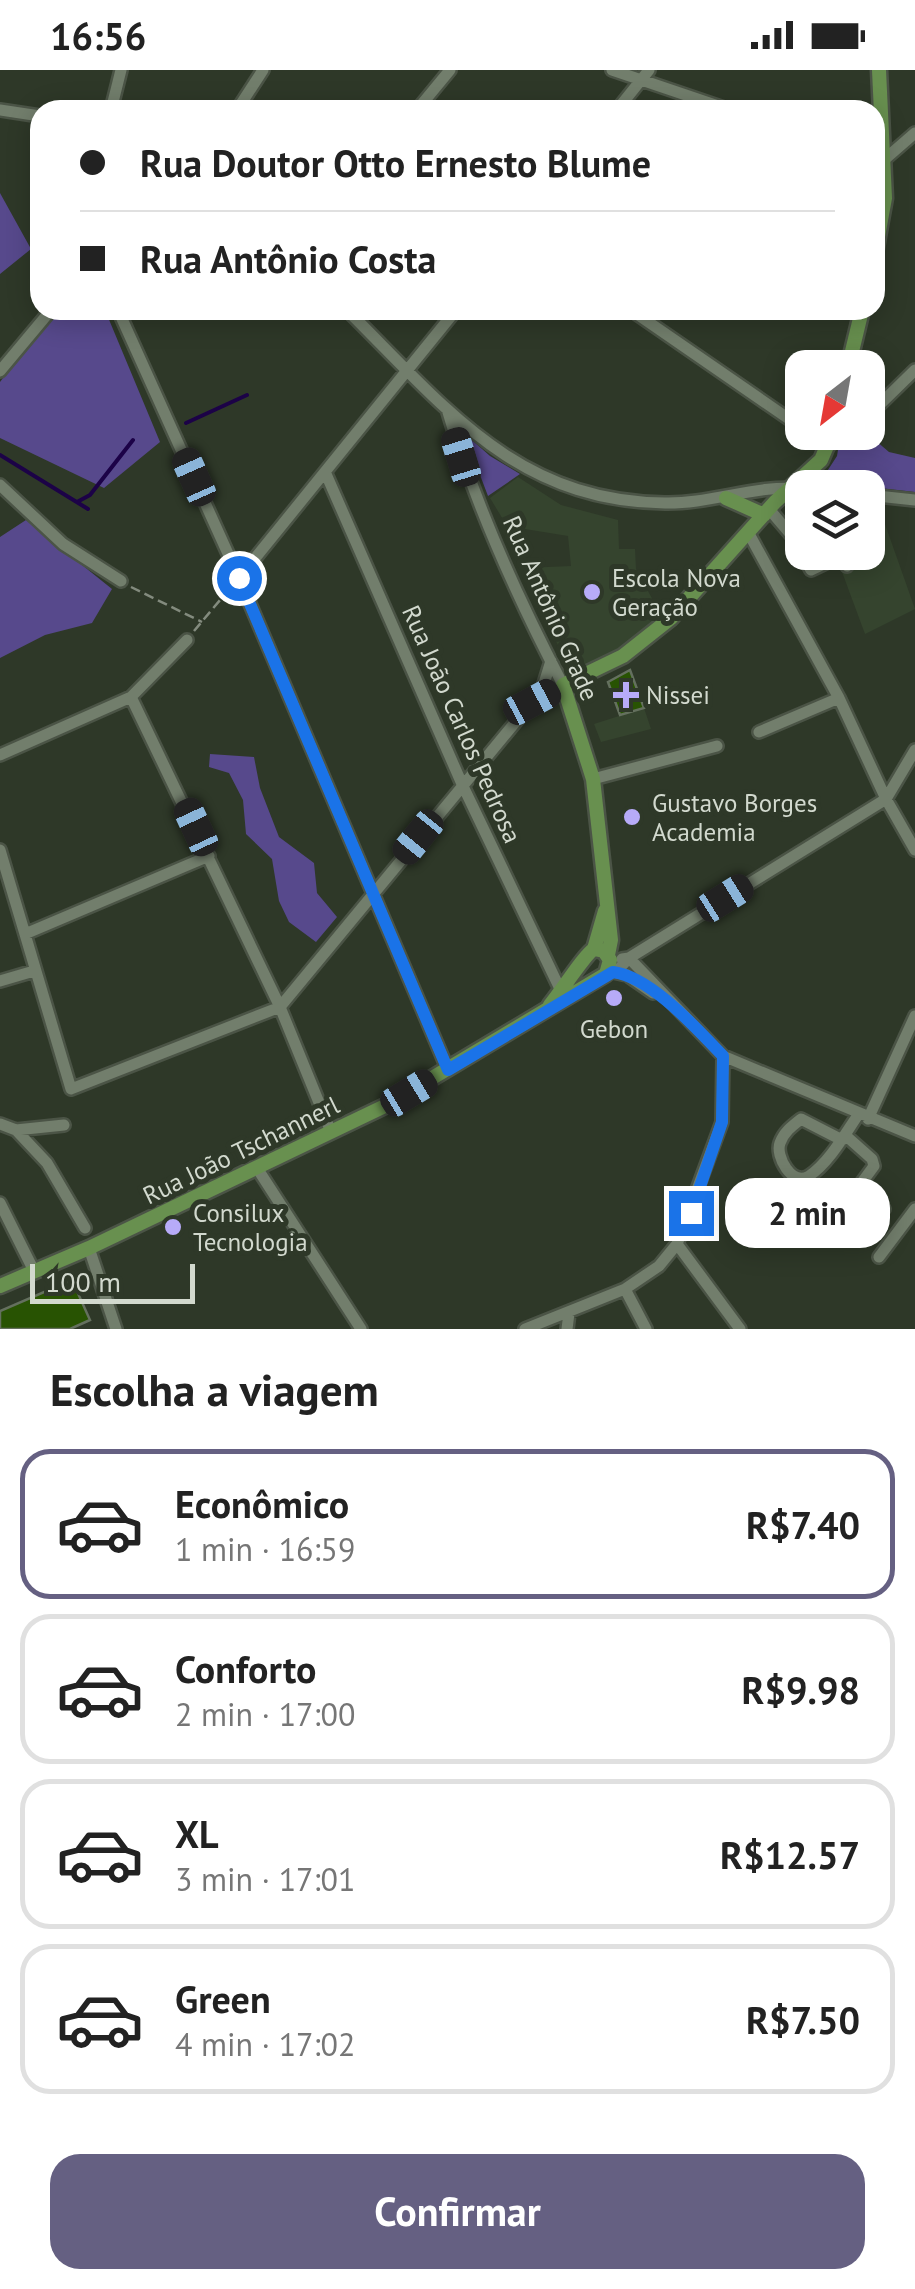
<!DOCTYPE html>
<html lang="pt">
<meta charset="utf-8">
<style>
:root{--surface:#fff;--page:#f2f2f2;--text:#222;--muted:#767676;--line:#e0e0e0;--accent:#656082}
body{margin:0;font-family:"PT Sans",sans-serif;background:var(--page);color:var(--text);height:100vh;display:flex;flex-direction:column;font-size:38px;white-space:nowrap}
*{box-sizing:border-box;margin:0}
p{font-size:32px;color:var(--muted)}
.icon{flex:none;width:55px;height:55px;fill:none;stroke:currentColor;stroke-width:2;stroke-linecap:round;stroke-linejoin:round}
.map{position:relative;height:1259px;overflow:hidden}
.details{display:flex;flex-direction:column;background:var(--surface);flex:1}
.details>*{flex:none}
.banner{position:absolute;left:30px;top:30px;width:855px;height:220px;border-radius:30px;box-shadow:0 5px 25px #0003;display:grid;align-content:center;height:220px;padding:0 50px;background:var(--surface)}
.needle{width:65px;rotate:211deg}
.fabs{position:absolute;left:785px;top:280px;display:grid;gap:20px}
.fabs a{display:grid;place-items:center;width:100px;height:100px;border-radius:20px;background:var(--surface);box-shadow:0 5px 25px #0003;font-size:50px}
.scale{position:absolute;left:30px;bottom:25px;width:165px;box-sizing:border-box;padding-left:10px;border:5px solid #d2d9ce;border-top:0;font-size:28px;line-height:35px;white-space:nowrap;color:#d2d9ce;-webkit-text-stroke:8px #2e3828;paint-order:stroke}
.end{position:absolute;width:45px;height:45px;margin:-22px;border:12px solid #1a73e8;background:#fff;box-shadow:0 0 0 5px #fff}
.from{border-radius:50%}
.bubble{position:absolute;height:70px;border-radius:30px;background:var(--surface);box-shadow:0 5px 25px #0003;font-size:32px;font-weight:800;line-height:70px;text-align:center}
.car{position:absolute;width:30px;height:60px;margin:-30px -15px;border-radius:12px;box-shadow:0 0 8px 2px #0007;background:linear-gradient(#222 24%,#8ab4d8 0 40%,#222 0 76%,#8ab4d8 0 86%,#222 0)}
.banner b{display:flex;align-items:center;gap:35px;height:95px;font-size:38px}
.banner b+b{border-top:2px solid var(--line)}
.banner i{width:25px;height:25px;background:var(--text)}
ul{padding:0;list-style:none}
li{display:flex;align-items:center;gap:30px;height:150px;margin:0 20px 15px;padding:0 30px;border:5px solid var(--line);border-radius:30px}
li div{flex:1}
li b{display:block;font-size:38px}
li em{font-style:normal;font-weight:800}
li.current{border-color:var(--accent)}
li>.icon{width:90px;height:90px;stroke-width:1.5}
h2{padding:0 50px;font-size:45px;line-height:120px}
.cta{display:flex;gap:20px;margin-top:auto;padding:20px 50px}
.cta a{flex:1;height:115px;border-radius:30px;background:var(--accent);color:#fff;font-size:40px;font-weight:800;line-height:115px;text-align:center}
.status{display:flex;justify-content:space-between;align-items:center;height:70px;padding:0 50px;background:var(--surface);direction:ltr}
.status svg{height:28px;fill:currentColor}
.map>svg:first-child{display:block}
.built{fill:#35442e}
.green{fill:#57498c}
.lines{fill:none;stroke-linecap:round;stroke-linejoin:round}
.stream{stroke:#1c0247;stroke-width:4}
.building{fill:#285302;stroke:#64705e;stroke-width:2.5}
.minor-casing{stroke:#4b5446;stroke-width:16}
.major-casing{stroke:#4b5446;stroke-width:19}
.path{stroke:#838b7e;stroke-width:2.5;stroke-dasharray:10 5;stroke-linecap:butt}
.minor{stroke:#727e6c;stroke-width:11}
.major{stroke:#68904f;stroke-width:14}
.route{stroke:#1a73e8;stroke-width:12}
.poi-dot{fill:#b7abf8;stroke:#2e3828;stroke-width:4}
.labels{text-anchor:middle;dominant-baseline:central;stroke-width:10;stroke-linejoin:round;paint-order:stroke}
.poi-label{font-size:25px;fill:#d2d9ce;stroke:#2e3828;text-anchor:start}
.street-label{font-size:25px;fill:#d2d9ce;stroke:#2e3828}
</style>
<div class="status"><b>16:56</b><svg viewBox="0 0 49 12"><path d="M0 12V9h3v3zM5 12V6h3v6zM10 12V3h3v9zM15 12V0h3v12zM26 1h20v11H26zM47 4h2v5h-2z"/></svg></div>
<div class="map">
<svg width="915" height="1259" viewBox="0 0 915 1259">
<rect width="100%" height="100%" fill="#2e3828"/>
<path class="built" d="M518,407l43,28 57,15 1,29h16l1,20 25,46 -31,27 -60,31 -46,-105 47,-2 -3,-30 -61,-10 -17,-28z
M868,439l12,1 35,99 -50,25 -30,-81 33,-1z
M644,638l7,21 -50,13 -7,-18z"/>
<path class="green" d="M0,123l31,56 -31,25z
M54,240h51l55,132 -56,46 -104,-50v-56z
M464,363l26,23 30,18 -32,22z
M851,365h18l20,17 26,6v34l-88,-10 -3,-6 13,-20 3,-18z
M26,450l86,69 -20,34 -47,12 -45,23v-121z
M210,684l44,3 6,31 19,49 35,26 3,30 20,24 -21,25 -27,-20 -10,-21 -7,-42 -26,-25 -3,-34 -14,-27 -20,-6z"/>
<g class="lines">
<path class="stream" d="M186,353l61,-28
M0,385l88,54
M77,432l13,-7 43,-55"/>
</g>
<path class="building" d="M630,600l14,38 -24,7 -12,-33z
M72,1210l18,40 -20,9h-70v-18z"/>
<g class="lines">
<defs>
<path id="minor" d="M612,0l118,40
M0,40l40,6
M111,40l10,-40
M237,40l26,-40
M417,40l33,-40
M617,40l32,-40
M875,88l10,1 30,-26
M118,240l121,268 209,492
M347,240c98,97 169,191 318,193 46,1 92,-19 137,-14
M631,240l171,118
M0,301l51,-61
M447,339c28,96 70,188 116,276l-26,15
M868,346l47,-46
M809,362l20,14
M326,404l136,310 99,207
M0,415l63,59 58,37
M868,425l47,5
M769,439l23,27 10,-7
M748,462l91,166 47,101 29,51
M792,466l19,34 23,-11 -3,-7
M844,482l3,14
M239,508l217,-268
M131,627l149,310 51,125
M759,662l80,-34
M0,685l131,-58 56,-57
M593,709l124,-33
M0,780l71,239 209,-82 262,-317 9,-29
M25,864l184,-78
M622,889l7,-1 94,98 192,80
M613,902l14,3 26,18
M616,902l13,-14 257,-159 29,-49
M0,911l34,-10
M868,1049l47,-103
M0,1054l16,6 48,-5
M16,1060l31,33 38,65
M842,1070l-41,-21c-9,7 -17,13 -21,24 -5,13 12,44 29,33 20,-13 36,-42 49,-61
M257,1098l104,161
M860,1119l24,20
M0,1133l34,68
M832,1153l42,-57 -2,-7 -27,-24
M677,1174l63,85
M89,1178l27,81
M879,1187l36,-48
M625,1219l21,40
M525,1259l100,-40 34,-23 18,-22 45,-122 1,-66
M567,1259l2,-16"/>
<path id="major" d="M875,183l10,-55 -6,-128
M848,298l14,-58
M726,428l38,17
M594,879l11,-38
M608,885l3,-15 -18,-161 -30,-94 60,-29 48,-38 104,-116 46,-42 12,-28
M550,935c11,-13 35,-51 44,-56
M0,1216l89,-38 298,-143 219,-131 4,-14 -6,-9 -10,-2"/>
</defs>
<use href="#minor" class="minor-casing"/>
<use href="#major" class="major-casing"/>
<path class="path" d="M131,517l71,35
M194,561l37,-44"/>
<use href="#minor" class="minor"/>
<use href="#major" class="major"/>
</g>
<g class="lines">
<path class="route" d="M239,508l209,492 165,-98c38,5 83,56 110,84l-1,66 -31,91"/>
</g>
<g class="poi-dot">
<circle cx="592" cy="522" r="10"/>
<path d="M621 610h10v10h10v10h-10v10h-10v-10h-10v-10h10z"/>
<circle cx="632" cy="747" r="10"/>
<circle cx="614" cy="928" r="10"/>
<circle cx="173" cy="1157" r="10"/>
</g>
<g class="labels">
<g class="poi-label">
<text x="612" y="508">Escola Nova<tspan x="612" dy="29">Geração</tspan></text>
<text x="646" y="625">Nissei</text>
<text x="652" y="733">Gustavo Borges<tspan x="652" dy="29">Academia</tspan></text>
<text x="614" y="959" text-anchor="middle">Gebon</text>
<text x="193" y="1143">Consilux<tspan x="193" dy="29">Tecnologia</tspan></text>
</g>
<g class="street-label">
<text transform="translate(551 538) rotate(66)">Rua Antônio Grade</text>
<text transform="translate(462 654) rotate(66)">Rua João Carlos Pedrosa</text>
<text transform="translate(241 1080) rotate(-26)">Rua João Tschannerl</text>
</g>
</g>
</svg>
<div class="fabs">
<a><svg class="needle" viewBox="-14 -14 28 28"><path d="M0-13l5 13h-10z" fill="#e53935"/><path d="M0 13l5-13h-10z" fill="#767676"/></svg></a>
<a><svg class="icon" aria-label="layers" viewBox="0 0 24 24"><path d="M12 4l9 5-9 5-9-5zM3 14l9 5 9-5"/></svg></a>
</div>
<div class="scale">100 m</div>
<i class="end from" style="left:239px;top:508px"></i>
<i class="end" style="left:691px;top:1143px"></i>
<div class="bubble" style="left:725px;top:1108px;width:165px">2 min</div>
<i class="car" style="left:461px;top:387px;rotate:343deg"></i>
<i class="car" style="left:194px;top:407px;rotate:336deg"></i>
<i class="car" style="left:532px;top:632px;rotate:62deg"></i>
<i class="car" style="left:196px;top:757px;rotate:335deg"></i>
<i class="car" style="left:418px;top:767px;rotate:219deg"></i>
<i class="car" style="left:725px;top:828px;rotate:58deg"></i>
<i class="car" style="left:409px;top:1023px;rotate:59deg"></i>
<div class="banner">
<b><i class="from"></i>Rua Doutor Otto Ernesto Blume</b>
<b><i></i>Rua Antônio Costa</b>
</div>
</div>
<section class="details">
<h2>Escolha a viagem</h2>
<ul>
<li class="current"><svg class="icon" aria-label="car" viewBox="0 0 24 24"><path d="M5 17H2v-5l4-1 3-4h7l3 4 3 1v5h-3M9 17h6M6 11h13"/><circle cx="7" cy="17" r="2"/><circle cx="17" cy="17" r="2"/></svg><div><b>Econômico</b><p>1 min · 16:59</p></div><em>R$7.40</em></li>
<li><svg class="icon" aria-label="car" viewBox="0 0 24 24"><path d="M5 17H2v-5l4-1 3-4h7l3 4 3 1v5h-3M9 17h6M6 11h13"/><circle cx="7" cy="17" r="2"/><circle cx="17" cy="17" r="2"/></svg><div><b>Conforto</b><p>2 min · 17:00</p></div><em>R$9.98</em></li>
<li><svg class="icon" aria-label="car" viewBox="0 0 24 24"><path d="M5 17H2v-5l4-1 3-4h7l3 4 3 1v5h-3M9 17h6M6 11h13"/><circle cx="7" cy="17" r="2"/><circle cx="17" cy="17" r="2"/></svg><div><b>XL</b><p>3 min · 17:01</p></div><em>R$12.57</em></li>
<li><svg class="icon" aria-label="car" viewBox="0 0 24 24"><path d="M5 17H2v-5l4-1 3-4h7l3 4 3 1v5h-3M9 17h6M6 11h13"/><circle cx="7" cy="17" r="2"/><circle cx="17" cy="17" r="2"/></svg><div><b>Green</b><p>4 min · 17:02</p></div><em>R$7.50</em></li>
</ul>
<div class="cta"><a>Confirmar</a></div>
</section>
